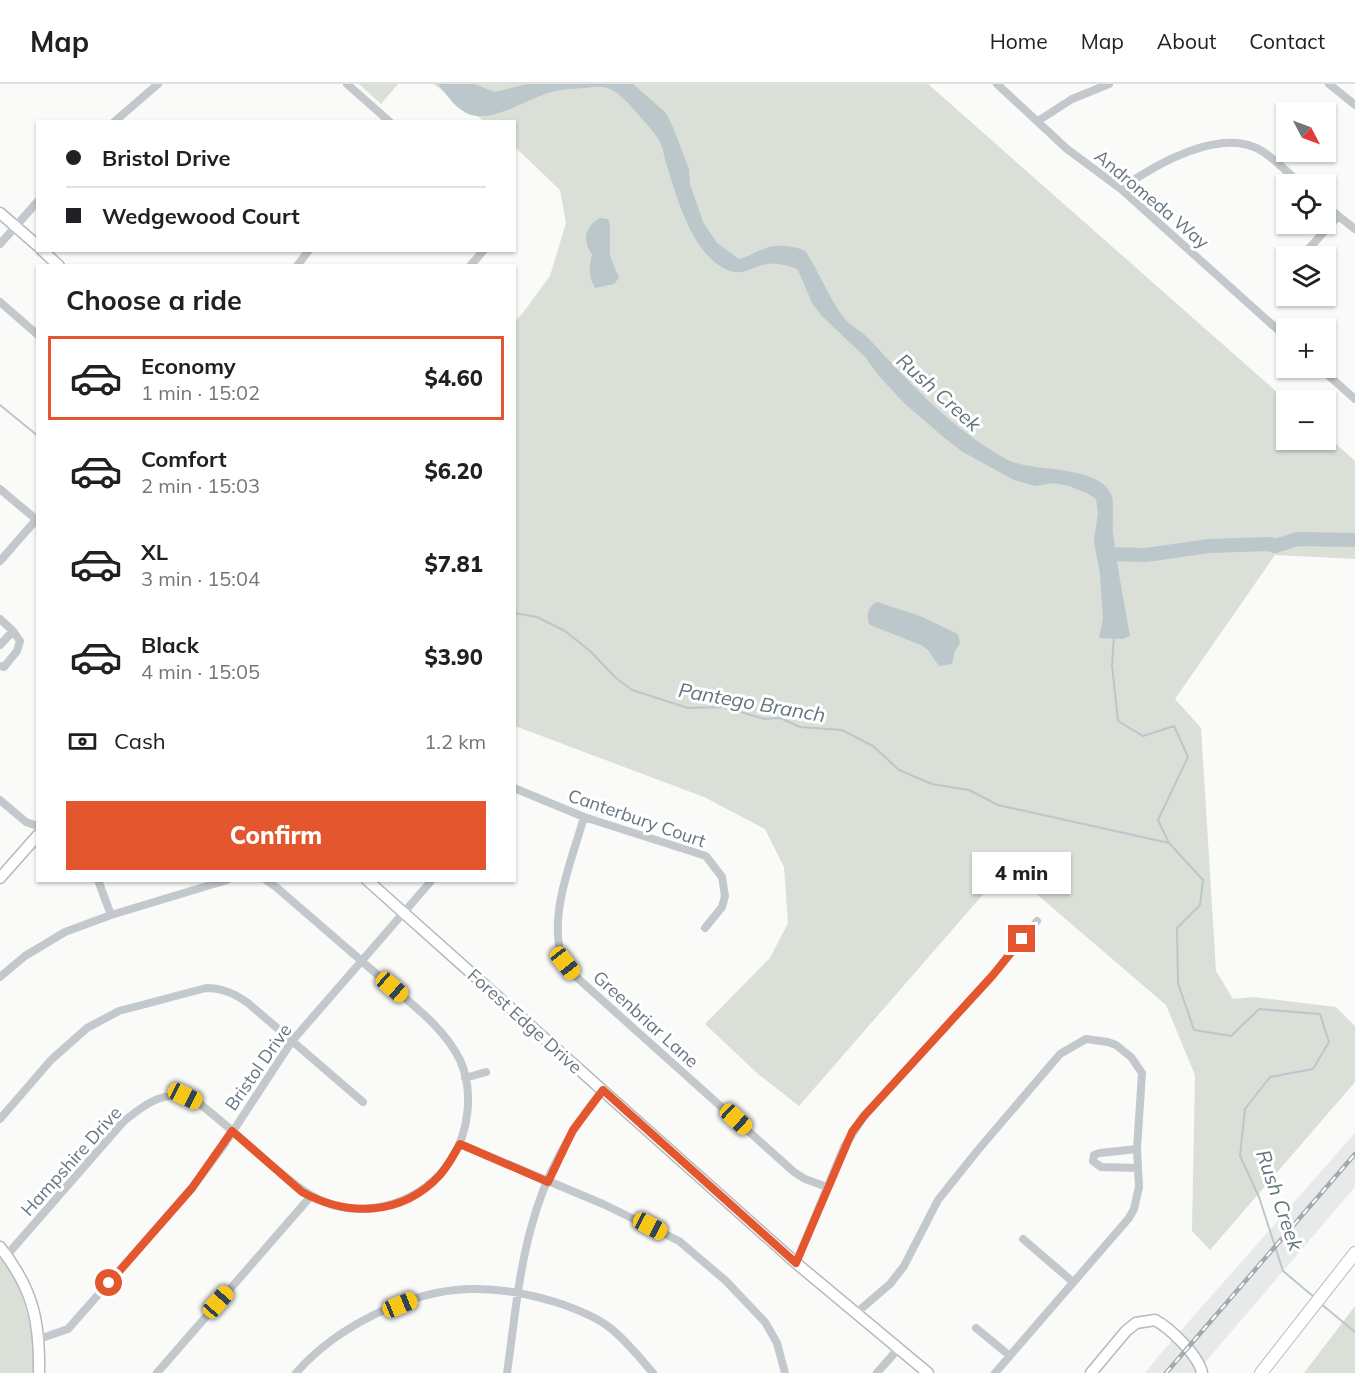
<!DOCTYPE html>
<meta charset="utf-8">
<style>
:root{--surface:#fff;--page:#f6f6f6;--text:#202124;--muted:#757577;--line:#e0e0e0;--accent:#e4572e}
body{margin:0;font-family:Mulish,sans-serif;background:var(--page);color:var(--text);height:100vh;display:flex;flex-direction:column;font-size:22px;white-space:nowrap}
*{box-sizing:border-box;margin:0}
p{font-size:20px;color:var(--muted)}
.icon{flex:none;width:33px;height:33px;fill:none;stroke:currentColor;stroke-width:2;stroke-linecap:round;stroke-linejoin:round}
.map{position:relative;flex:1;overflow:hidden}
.side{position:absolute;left:36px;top:180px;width:480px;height:618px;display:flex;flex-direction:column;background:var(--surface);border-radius:0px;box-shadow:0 2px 4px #0004}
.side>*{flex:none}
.hud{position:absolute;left:36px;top:36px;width:480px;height:132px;border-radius:0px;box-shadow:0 2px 4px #0004;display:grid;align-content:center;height:132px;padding:0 30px;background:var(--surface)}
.needle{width:39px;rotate:131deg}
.buttons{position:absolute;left:1276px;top:18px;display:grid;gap:12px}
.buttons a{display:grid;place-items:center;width:60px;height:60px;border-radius:0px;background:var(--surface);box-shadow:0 2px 4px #0004;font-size:30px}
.end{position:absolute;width:27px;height:27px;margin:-14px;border:8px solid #e4572e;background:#fff;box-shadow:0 0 0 3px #fff}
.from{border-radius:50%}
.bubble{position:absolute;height:42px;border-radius:0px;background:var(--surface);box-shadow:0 2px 4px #0004;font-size:20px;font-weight:800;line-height:42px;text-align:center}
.car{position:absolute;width:18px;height:36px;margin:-18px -9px;border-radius:8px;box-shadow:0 0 4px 2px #0007;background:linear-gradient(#f5c518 24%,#345 0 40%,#f5c518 0 76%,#345 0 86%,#f5c518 0)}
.hud b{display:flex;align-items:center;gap:21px;height:57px;font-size:22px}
.hud b+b{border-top:2px solid var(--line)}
.hud i{width:15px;height:15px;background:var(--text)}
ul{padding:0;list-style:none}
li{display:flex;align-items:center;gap:18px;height:84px;margin:0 12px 9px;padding:0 18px;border:3px solid transparent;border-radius:0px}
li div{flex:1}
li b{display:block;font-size:22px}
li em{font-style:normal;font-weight:800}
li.on{border-color:var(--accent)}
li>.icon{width:54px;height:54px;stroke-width:1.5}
h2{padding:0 30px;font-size:27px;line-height:72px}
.pay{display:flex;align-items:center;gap:15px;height:66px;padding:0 30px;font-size:22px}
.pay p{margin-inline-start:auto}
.action{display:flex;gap:12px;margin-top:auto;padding:12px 30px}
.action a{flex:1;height:69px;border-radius:0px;background:var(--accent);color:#fff;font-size:24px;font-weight:800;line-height:69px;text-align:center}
header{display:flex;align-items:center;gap:36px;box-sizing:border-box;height:84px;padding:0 30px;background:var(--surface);border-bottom:2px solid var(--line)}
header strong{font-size:28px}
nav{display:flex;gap:33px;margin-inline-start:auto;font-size:21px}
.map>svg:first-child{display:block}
.built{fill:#e8e9e9}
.green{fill:#dadfd7}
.water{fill:#bbc7cb}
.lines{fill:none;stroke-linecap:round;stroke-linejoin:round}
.stream{stroke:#bbc7cb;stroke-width:2}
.river{stroke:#bbc7cb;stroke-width:14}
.secondary-casing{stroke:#b3babf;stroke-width:13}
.primary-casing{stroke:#b5babe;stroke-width:14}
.street{stroke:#c3c8cc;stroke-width:8}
.secondary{stroke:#fff;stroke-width:10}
.primary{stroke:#fff;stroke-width:12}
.rail-casing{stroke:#a2aab0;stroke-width:4.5}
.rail{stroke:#fff;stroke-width:2;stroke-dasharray:7;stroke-linecap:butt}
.route{stroke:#e4572e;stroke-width:8}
.labels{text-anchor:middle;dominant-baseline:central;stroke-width:6;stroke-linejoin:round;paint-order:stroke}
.street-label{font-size:18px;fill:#657683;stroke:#fff}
.water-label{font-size:20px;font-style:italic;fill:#60757c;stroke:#fff}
</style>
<header>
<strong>Map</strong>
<nav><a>Home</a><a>Map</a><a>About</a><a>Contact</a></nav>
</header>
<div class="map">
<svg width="1355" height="1289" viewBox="0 0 1355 1289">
<rect width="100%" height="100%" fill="#fafaf8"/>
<path class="built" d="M1355,1049v54l-159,186h-51l17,-21z"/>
<path class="green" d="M359,0h39l-17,20z
M433,0h495l359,317v39h39v-5l29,26v98l-80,-4 -100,144 26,29 15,243 17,28 21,-2 82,10 19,19v56l-145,168 -18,-19 3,-156 -29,-70 -160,-137 -207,238 -41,-32 -53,-50 65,-66 18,-35 -4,-56 -19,-38 -61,-32 -189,-71v-405l7,-7 28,-38 16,-53 -6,-33 -45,-43 -1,-25 -30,-1z
M0,1172c26,35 34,74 34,117h-34z
M1355,1222v67h-51z"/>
<path class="water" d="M438,0h36l21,8 32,-8h106l33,29 6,12 17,44 1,15 13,38 14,21 22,16c10,-2 17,-8 27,-11 11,-4 29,-2 39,3 14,20 22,43 36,63 6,10 19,16 27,24 43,46 83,91 140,122 26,13 92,4 104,36 2,6 0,28 1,37 4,34 11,68 17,103l-7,3 -24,-1 4,-19 -3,-45 -6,-33 4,-28 -2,-14 -9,-6 -18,-7 -16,-3 -17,3 -22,-6 -51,-28 -16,-12 -43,-37 -25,-27 -14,-19 -43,-41 -10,-13 -14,-33c-8,-5 -21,-7 -31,-6 -18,3 -25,16 -47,2 -30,-20 -43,-68 -53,-100 -3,-7 -3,-15 -6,-22 -6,-12 -17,-22 -25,-32 -7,-8 -15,-17 -24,-22 -9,-5 -17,-3 -27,-2 -14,1 -26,1 -40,6 -20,7 -52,27 -74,21 -15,-5 -24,-20 -33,-31z
M600,134l8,1 2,6v31l9,22 -5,6 -19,4c-7,-13 -6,-20 -3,-34 -10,-13 -7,-28 8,-36z
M877,518l43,14 38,18 2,9 -5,8 -3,13 -13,2 -11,-16 -7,-5 -51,-20c-5,-8 -2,-19 7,-23z"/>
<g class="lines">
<path class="stream" d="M0,321l38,31
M514,529l23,4 28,14 25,20 26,27 16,12 56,18 35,-1 42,12 15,-1 20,9 42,3 31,16 26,24 33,14 37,6 29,15 171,38
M1114,552l-2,29 6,56 25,15 31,-10 14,31 -30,63 11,23 34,37 -3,25 -23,23 1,55 16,47 37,6 28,-27 61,5 9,28 -16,27 -43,8 -25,32 -5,47 19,41 24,74 31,26
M1320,1219l35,29"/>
<path class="river" d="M1105,461l2,9 39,1 63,-9 60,-2 6,2 23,-7 57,1"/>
<defs>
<path id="secondary" d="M0,129l38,33
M42,166l17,16
M0,794l38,-43
M367,796l429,383 132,110
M0,1163c33,42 40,74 39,126
M1091,1289l35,-42 10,-8 19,-3c15,8 44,36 47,53"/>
<path id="primary" d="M1261,1289l94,-120"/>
</defs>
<use href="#secondary" class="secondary-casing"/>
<use href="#primary" class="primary-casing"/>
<path class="street" d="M347,0l43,38
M997,0l70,65 54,40 166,149
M1329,0l26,21
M1038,37l34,-22 37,-15
M114,38l44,-38
M1121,105c34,-25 101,-63 141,-38 14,9 27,23 39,33
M1326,122l29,23
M0,160l38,-43
M1305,169l33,-37
M297,182l12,-16
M470,182l14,-16
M0,218l38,33
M1320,284l35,31
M0,405l38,32
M0,477l36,-41
M0,535l13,12 7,10 -3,10 -13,16 -4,-1
M0,561l13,-14
M514,704l70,29 122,39 16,21 3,19 -3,11 -17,21
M0,716l26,22 12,4
M584,733c-11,40 -35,95 -23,137 2,8 8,13 12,20l221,198 11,7 22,8
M98,796l13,35
M0,893l25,-21 40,-24 46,-17 116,-35
M465,994l21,-6
M0,1035l51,-59 36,-32 32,-17 87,-23c17,0 29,6 42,15l115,99
M460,1060l143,60 76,37 47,40 39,41 12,21 8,30
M1137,1065l-37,4 -6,2 -1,6 8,6 37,1
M1023,1155l50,43
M7,1171l116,-133c23,-19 44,-35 73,-21 25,19 49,41 73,62 40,34 69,58 126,40 24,-8 42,-22 56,-43 18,-28 23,-69 9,-100 -17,-35 -53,-59 -81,-84 -35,-30 -69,-60 -103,-89l-10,-7
M796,1179l48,-116 20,-31 129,-141 44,-54
M855,1230l35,-30 14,-18 34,-66 40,-50 82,-96 26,-15 22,3 8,3 15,12 11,16 -5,76 2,38 -5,22 -5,9 -134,155
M976,1244l34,28
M39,1255l29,-10 124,-141 32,-43 68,-104 140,-161
M157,1289l154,-177
M296,1289c40,-46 112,-82 173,-84 28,-1 60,5 86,13 19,6 38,13 54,25 17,13 30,30 44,46
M507,1289c7,-48 11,-98 24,-145 13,-50 39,-99 72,-138
M877,1289l21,-24"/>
<use href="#secondary" class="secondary"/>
<use href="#primary" class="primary"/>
<defs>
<path id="rail" d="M1166,1289l189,-219"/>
</defs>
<use href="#rail" class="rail-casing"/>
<use href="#rail" class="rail"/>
</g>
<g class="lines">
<path class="route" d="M109,1199l83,-95 40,-57 70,61c46,25 100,24 138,-17 8,-9 14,-21 20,-31l88,38 25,-52 30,-40 193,173 56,-131 12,-16 129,-141 29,-36"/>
</g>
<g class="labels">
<g class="street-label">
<text transform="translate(1152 115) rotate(40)">Andromeda Way</text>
<text transform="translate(637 734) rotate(19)">Canterbury Court</text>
<text transform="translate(646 935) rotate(42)">Greenbriar Lane</text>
<text transform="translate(525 937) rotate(42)">Forest Edge Drive</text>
<text transform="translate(258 983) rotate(-55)">Bristol Drive</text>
<text transform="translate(71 1077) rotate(-48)">Hampshire Drive</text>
</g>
<g class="water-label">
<text transform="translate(939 308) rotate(42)">Rush Creek</text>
<text transform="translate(752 618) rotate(10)">Pantego Branch</text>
<text transform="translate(1280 1116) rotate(71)">Rush Creek</text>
</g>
</g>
</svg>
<div class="buttons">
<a><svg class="needle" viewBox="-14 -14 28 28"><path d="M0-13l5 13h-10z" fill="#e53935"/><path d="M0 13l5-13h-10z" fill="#757577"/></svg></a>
<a><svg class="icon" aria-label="locate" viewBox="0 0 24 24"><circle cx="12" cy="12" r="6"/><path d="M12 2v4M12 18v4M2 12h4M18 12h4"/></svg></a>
<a><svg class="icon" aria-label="layers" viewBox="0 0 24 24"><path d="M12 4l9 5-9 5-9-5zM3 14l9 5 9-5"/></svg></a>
<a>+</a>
<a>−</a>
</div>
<i class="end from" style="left:109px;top:1199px"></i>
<i class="end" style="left:1022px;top:855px"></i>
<div class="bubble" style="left:972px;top:768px;width:99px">4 min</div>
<i class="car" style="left:565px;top:879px;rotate:142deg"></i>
<i class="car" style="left:392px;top:903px;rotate:131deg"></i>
<i class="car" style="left:185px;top:1012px;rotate:116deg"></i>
<i class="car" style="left:736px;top:1035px;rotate:133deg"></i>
<i class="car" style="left:650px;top:1142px;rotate:118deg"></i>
<i class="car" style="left:218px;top:1218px;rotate:41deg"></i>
<i class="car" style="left:400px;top:1221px;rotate:68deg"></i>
<div class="hud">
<b><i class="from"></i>Bristol Drive</b>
<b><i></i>Wedgewood Court</b>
</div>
<section class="side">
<h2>Choose a ride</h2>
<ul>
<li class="on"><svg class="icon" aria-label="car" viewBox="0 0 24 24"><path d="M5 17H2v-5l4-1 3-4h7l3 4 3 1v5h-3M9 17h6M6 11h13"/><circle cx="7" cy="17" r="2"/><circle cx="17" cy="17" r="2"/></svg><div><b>Economy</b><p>1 min · 15:02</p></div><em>$4.60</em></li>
<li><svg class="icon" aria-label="car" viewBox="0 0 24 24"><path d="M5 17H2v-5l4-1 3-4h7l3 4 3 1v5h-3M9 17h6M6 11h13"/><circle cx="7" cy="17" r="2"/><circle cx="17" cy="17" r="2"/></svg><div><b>Comfort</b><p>2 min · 15:03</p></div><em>$6.20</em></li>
<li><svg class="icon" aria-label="car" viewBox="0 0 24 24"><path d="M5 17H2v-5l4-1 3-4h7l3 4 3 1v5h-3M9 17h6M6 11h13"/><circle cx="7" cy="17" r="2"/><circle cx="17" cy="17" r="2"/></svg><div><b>XL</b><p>3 min · 15:04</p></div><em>$7.81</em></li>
<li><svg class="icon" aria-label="car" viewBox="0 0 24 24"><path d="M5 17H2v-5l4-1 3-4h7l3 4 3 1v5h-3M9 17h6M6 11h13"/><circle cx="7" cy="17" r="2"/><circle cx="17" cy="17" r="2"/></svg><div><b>Black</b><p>4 min · 15:05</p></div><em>$3.90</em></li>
</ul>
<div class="pay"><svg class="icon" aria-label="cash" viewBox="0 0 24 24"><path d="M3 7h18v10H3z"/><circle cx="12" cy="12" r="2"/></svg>Cash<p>1.2 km</p></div>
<div class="action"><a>Confirm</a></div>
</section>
</div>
